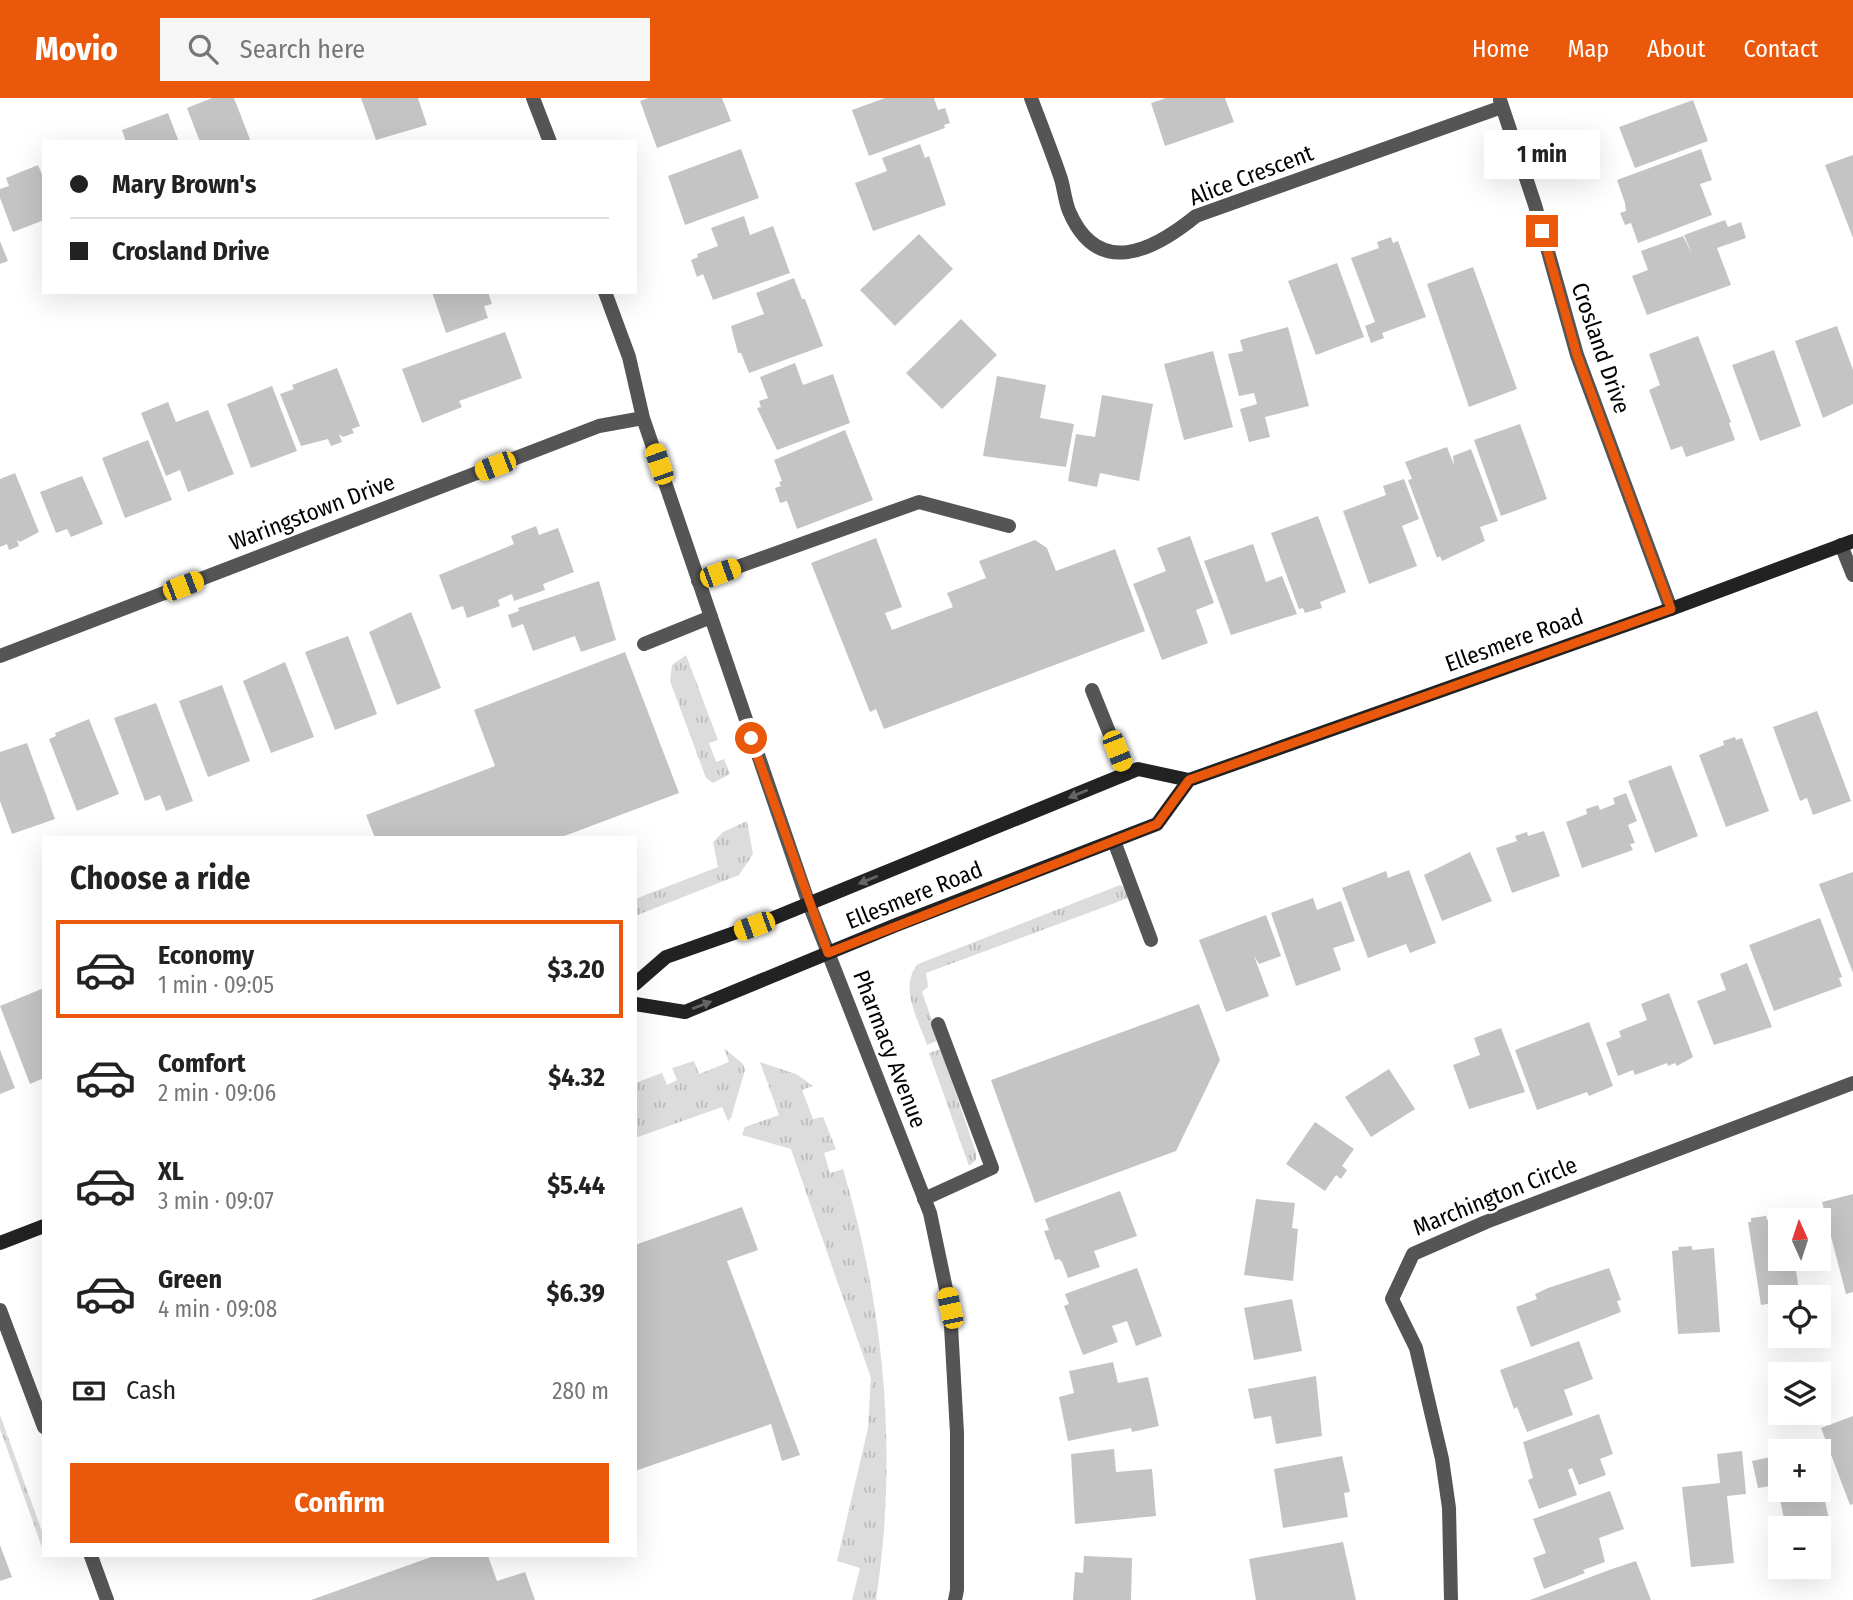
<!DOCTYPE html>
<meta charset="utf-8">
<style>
:root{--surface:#fff;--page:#f6f6f6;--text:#222;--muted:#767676;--line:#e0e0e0;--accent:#ea580c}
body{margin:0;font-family:"Fira Sans Condensed",sans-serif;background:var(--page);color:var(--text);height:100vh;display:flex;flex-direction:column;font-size:26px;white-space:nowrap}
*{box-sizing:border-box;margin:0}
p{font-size:23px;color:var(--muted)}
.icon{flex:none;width:38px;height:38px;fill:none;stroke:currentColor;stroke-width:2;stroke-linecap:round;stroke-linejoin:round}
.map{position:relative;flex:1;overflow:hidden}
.panel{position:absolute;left:42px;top:738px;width:595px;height:721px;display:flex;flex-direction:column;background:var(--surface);border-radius:0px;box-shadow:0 7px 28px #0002}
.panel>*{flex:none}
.top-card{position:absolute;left:42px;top:42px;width:595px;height:154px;border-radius:0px;box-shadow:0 7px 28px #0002;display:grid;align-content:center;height:154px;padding:0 28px;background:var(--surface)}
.needle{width:46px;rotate:357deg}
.buttons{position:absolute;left:1768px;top:1110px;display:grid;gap:14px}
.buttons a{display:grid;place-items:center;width:63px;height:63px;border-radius:0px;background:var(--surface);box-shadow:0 7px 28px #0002;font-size:35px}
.end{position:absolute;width:32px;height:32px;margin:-16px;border:9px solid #ea580c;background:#fff;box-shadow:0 0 0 4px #fff}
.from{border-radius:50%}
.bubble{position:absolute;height:49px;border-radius:0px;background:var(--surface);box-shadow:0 7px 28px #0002;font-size:23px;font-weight:700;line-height:49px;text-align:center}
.car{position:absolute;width:21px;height:42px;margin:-21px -10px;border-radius:9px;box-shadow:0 0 5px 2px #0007;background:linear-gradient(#f5c518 24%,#345 0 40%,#f5c518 0 76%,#345 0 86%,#f5c518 0)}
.top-card b{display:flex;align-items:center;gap:24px;height:66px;font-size:26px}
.top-card b+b{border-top:2px solid var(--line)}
.top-card i{width:18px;height:18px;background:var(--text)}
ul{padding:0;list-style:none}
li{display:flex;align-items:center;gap:21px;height:98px;margin:0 14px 10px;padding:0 14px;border:4px solid transparent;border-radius:0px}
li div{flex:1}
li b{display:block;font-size:26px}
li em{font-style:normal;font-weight:700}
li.on{border-color:var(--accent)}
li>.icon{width:63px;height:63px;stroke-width:1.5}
h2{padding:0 28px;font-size:32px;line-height:84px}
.pay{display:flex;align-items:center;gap:18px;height:77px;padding:0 28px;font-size:26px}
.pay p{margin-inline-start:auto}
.action{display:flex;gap:14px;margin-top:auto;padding:14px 28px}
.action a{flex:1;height:80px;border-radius:0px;background:var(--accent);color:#fff;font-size:28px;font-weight:700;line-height:80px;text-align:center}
header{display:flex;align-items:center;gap:42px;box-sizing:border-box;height:98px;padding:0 35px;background:var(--accent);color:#fff}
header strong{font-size:33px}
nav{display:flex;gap:38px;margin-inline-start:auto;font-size:24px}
.search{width:490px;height:63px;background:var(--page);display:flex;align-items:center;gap:18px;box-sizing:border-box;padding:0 24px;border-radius:0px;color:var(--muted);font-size:26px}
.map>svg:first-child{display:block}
.grass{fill:url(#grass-tufts)}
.building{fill:#c4c4c4}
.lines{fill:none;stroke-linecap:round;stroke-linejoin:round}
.service{stroke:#555;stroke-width:14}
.minor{stroke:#555;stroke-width:14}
.tertiary{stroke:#555;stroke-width:14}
.secondary{stroke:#222;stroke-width:14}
.oneway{fill:#646464}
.route{stroke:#ea580c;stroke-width:9}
.labels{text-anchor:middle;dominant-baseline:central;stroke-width:5;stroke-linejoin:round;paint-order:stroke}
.street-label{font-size:23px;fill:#000;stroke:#fff}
</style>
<header>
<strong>Movio</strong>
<div class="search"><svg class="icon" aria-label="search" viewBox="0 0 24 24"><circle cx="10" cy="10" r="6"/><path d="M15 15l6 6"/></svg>Search here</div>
<nav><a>Home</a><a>Map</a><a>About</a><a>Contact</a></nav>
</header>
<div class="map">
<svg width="1853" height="1502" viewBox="0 0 1853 1502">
<defs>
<pattern id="grass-tufts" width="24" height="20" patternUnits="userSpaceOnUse" patternTransform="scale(1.75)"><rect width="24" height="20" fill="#dcdcdc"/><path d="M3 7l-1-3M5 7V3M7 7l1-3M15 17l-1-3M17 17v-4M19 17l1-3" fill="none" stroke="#bbb"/></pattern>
</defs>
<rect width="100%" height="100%" fill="#fff"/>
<path class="grass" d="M686,557l32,85 -9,3 7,19 8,-3 6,15 -17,9 -7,-5 -36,-97 2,-16z
M747,723l6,33 -14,21 -104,41v-17l83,-32 -5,-25 10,-10z
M1120,787l8,4 3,8 -205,76 2,14 -6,5 17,48 -12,5c-8,-24 -29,-58 -9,-81z
M724,950l19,16 2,6 -14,48 -3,3 -6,-14 -87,31v-55l27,-10 5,12 10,-5 -5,-12 22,-7 5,13 30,-12z
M941,951l35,104v7l-7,6 -40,-113z
M760,964l36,12 17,12 -11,4 11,29 10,-2 13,32 -12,4 6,20 13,-4c42,141 55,286 33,431h-24l8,-32 -23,-7 31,-133 3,-50 -80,-229 -49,-14 3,-8 34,-12z
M0,1317l44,122v16l-44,-124z"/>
<path class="building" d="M212,0h22l17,44h-51l-13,-34z
M361,0h57l9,27 -51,15z
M648,0h74l9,23 -74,27 -17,-47z
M885,0h49l4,12 7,-2 5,15 -6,2 1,3 -76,28 -17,-46z
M1166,0h59l9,24 -69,24 -14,-43z
M1693,2l15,41 -73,27 -16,-41z
M168,15l11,29h-53l-4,-12z
M920,46l5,14 4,-2 17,49 -73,26 -18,-48 32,-12 -5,-13z
M741,51l18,49 -74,27 -17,-49z
M1701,51l11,31 -12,4 12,31 -74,28 -7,-20 -6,2 -5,-12 6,-2 -1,-8 -8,-23z
M1853,57v83l-28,-73z
M38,67l6,14v41l-31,12 -13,-34v-9l9,-3 -3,-8z
M744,118l6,19 23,-9 17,47 -77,27 -10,-26 -6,3 -6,-17 7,-3 -1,-3 21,-8 -7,-18z
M1725,122l3,7 13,-5 5,16 -29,10 14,37 -84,30 -15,-39 16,-6 -7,-19 42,-15 9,18 -8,-19z
M919,136l34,35 -58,57 -35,-36z
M1391,139l2,6 5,-2 28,76 -44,16 2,5 -13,5 -6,-17 10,-4 -24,-64 28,-10 -2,-6z
M0,143l8,20 -8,3z
M1337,165l27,74 -48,18 -28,-74z
M1473,169l44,122 -48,18 -42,-123z
M794,180l8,21h3l18,47 -74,27 -8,-20h-3l-7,-27 33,-12 -8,-21z
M432,194h56l4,12 -8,2 4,12 -42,15z
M961,221l36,36 -55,54 -36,-36z
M1837,228l16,44v34l-30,14 -28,-77z
M1288,229l21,79 -44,11 5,20 -21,5 -9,-33 17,-5 -3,-11 -15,3 -11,-42 15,-3 -3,-11z
M505,234l17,46 -63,23 3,6 -40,16 -20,-54z
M1698,238l33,86 -2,1 6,17 -49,17 -4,-11 -11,4 -22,-60 11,-5 -11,-31z
M1774,252l27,76 -41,15 -28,-76z
M1213,253l20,76 -49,13 -20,-76z
M795,265l8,22 30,-11 17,49 -73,27 -20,-42 4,-1 -2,-6 9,-3 -8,-21z
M337,270l23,58 -8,3 2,4 -11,4 -4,-3 3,8 -11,4 -3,-7 -27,7 -21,-52 14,-5 -2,-4z
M997,278l49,9 -6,33 34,6 -8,43 -83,-11z
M272,288l25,65 -46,17 -24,-64z
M1102,297l51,9 -14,77 -39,-8 -3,14 -29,-6 8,-47 19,3z
M168,304l8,20 32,-12 26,64 -46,18 -8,-22 -14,6 -25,-63z
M1520,326l27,75 -46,17 -27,-76z
M845,332l28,70 -76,29 -10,-28 -7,2 -5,-15 6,-2 -2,-4 3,-1 -8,-21z
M148,342l24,60 -47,18 -23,-60z
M1447,349l7,18 -1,-9 18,-7 27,72 -18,6 5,14 -43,20 -2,-5 -3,2 -29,-78 4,-1 -7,-17z
M15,375l24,59 -19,10 -3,-2 2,6 -10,4 -2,-6 -7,3v-68z
M82,378l21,48 -32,13 -4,-8 -11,4 -16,-41z
M1404,381l15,40 -17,7 15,40 -48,18 -26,-73 43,-16 -3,-9z
M1318,418l28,76 -26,10 2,6 -17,5 -2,-5 -4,1 -28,-76z
M536,428l3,9 19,-7 16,44 -31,12 2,6 -31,11 -2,-7 -14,6 2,6 -33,12 -4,-12 -11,4 -13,-35 75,-31 -3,-8z
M1190,438l24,67 -18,7 12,33 -46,17 -29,-76 33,-13 -9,-23z
M876,440l26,69 -17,6 7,17 61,-23 -6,-14 39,-15 -7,-17 56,-21 12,8 9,23 59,-22 30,82 -261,98 -8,-20 -6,3 -59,-149z
M1253,446l13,38 16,-6 15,38 -66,21 -27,-74z
M599,483l17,59 -35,12 -6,-16 -42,15 -10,-27 -11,4 -4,-13 11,-4 -1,-3z
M411,514l30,76 -44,17 -28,-73z
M348,538l29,78 -42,16 -30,-78z
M625,554l54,141 -120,45h-184l-9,-23 129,-49 -21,-56z
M285,564l29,75 -43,16 -28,-72z
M222,587l28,76 -42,16 -29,-76z
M156,605l37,98 -27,10 -6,-16 -15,6 -31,-83z
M1817,613l34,90 -38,14 -6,-17 -7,3 -27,-74z
M89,621l30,75 -42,17 -28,-72 7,-3 -1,-3z
M1735,639l1,3 6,-2 27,73 -43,16 -27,-72 25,-10 -1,-4z
M27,645l28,76 -43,15 -12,-33v-49z
M1671,667l27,71 -43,17 -27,-72z
M1626,695l11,28 -9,4 7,18 -5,1 3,6 -51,18 -16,-46 21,-8 -1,-5 12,-4 2,5 15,-6 -2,-6z
M1544,733l16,45 -48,17 -16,-45 21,-7 -2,-5 12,-4 1,4z
M1470,754l22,49 -50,20 -18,-46z
M1409,772l27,73 -26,10 -4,-9 -38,14 -26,-70 44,-17 2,7z
M1853,774v101l-34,-89z
M1313,800l4,12 24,-9 14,40 -22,7 8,22 -45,16 -25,-73z
M1266,817l15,41 -22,8 -5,-8 15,40 -43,16 -27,-72z
M1820,820l22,59 -3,1 3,8 -68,25 -25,-66z
M1747,865l25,64 -58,18 -17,-44 29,-11 -6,-16z
M44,890v90l-14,6 -30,-78z
M1669,895l24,64 -16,9 -2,-3 -7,3 -1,-3 -32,12 -2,-5 -15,6 -12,-33 15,-6 -2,-6 28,-11 -6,-16z
M1199,906l21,56 -44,91 -141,52 -44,-123z
M1589,924l24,64 -24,10 -2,-4 -50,18 -22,-60z
M1501,930l24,64 -56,17 -16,-44 27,-10 -6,-17z
M0,952l15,38 -15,6z
M1389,971l26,40 -44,28 -26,-40z
M1315,1024l39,27 -12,17 5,4 -6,9 -5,-4 -11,16 -39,-27z
M1120,1093l17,45 -43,15 6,16 -32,11 -6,-16 -3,-3 -4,1 -11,-29 5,-1 -4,-11z
M1853,1096v98l-7,2 -24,-92z
M1256,1101l39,4 -3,25 6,1 -5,52 -49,-6z
M742,1109l16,43 -31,11 73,194 -18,6 -11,-37 -136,47v-226z
M1766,1118l1,4 21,-3v3h-8v38h14l6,39h-20v5l-19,3 -13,-83h3v-4z
M1692,1148v4l22,-2 6,84 -42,2 -6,-83 7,-1 -1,-3z
M1137,1170l25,68 -26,10 -9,-25 -15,5 6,16 -35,13 -19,-49 5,-2 -4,-10z
M1609,1170l12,32 -4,1 4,11 -90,35 -15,-40 21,-8 -2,-5 13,-6z
M1292,1201l10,52 -48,9 -10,-52z
M1579,1243l14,38 -29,11 9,25 -46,17 -10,-25 -3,2 -14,-39z
M1113,1264l5,21 30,-6 11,49 -27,6 -1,-4 -63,13 -9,-44 15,-4 -5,-22z
M1316,1278l6,60 -46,8 -5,-28 -17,3 -6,-30z
M1599,1316l14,40 -13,5 6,16 -27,10 -7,-17 -4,2 9,25 -38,14 -11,-29 5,-2 -10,-36z
M1853,1318v88l-3,1 -29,-77z
M1114,1351l2,23 36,-3 4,47 -81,8 -4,-70z
M1742,1353l4,43 -19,2 7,67 -43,4 -9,-80 38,-4 -3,-29z
M1780,1357v34h38l1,-15 12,54 -13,3v-3h-32l-9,-43 -19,3 -6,-27z
M1342,1358l8,36 -6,1 4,24 -65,11 -9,-59z
M1610,1393l14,38 -25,9 6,24 -22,8 2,3 -41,16 -11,-31 13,-5 -13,-34z
M1343,1444l13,58h-100l-7,-41z
M0,1447l12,32 -12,4z
M434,1458h54l9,25 28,-9 10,28h-224z
M1084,1458l48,2 -1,42h-58l2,-28 8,1z
M1636,1463l15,39h-121l79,-30z"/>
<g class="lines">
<path class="service" d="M698,483l221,-79 90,24
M644,546l67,-27
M1092,592l34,84
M1114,743l37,99
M924,1101l68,-31 -54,-144
M0,1212l44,117
M91,1458l16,44"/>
<path class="minor" d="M533,0l17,44
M1031,0c10,27 21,54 30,81 3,10 4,22 8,32 29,68 84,40 127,5l306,-109
M1500,2l35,105 42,150 94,254
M605,194l24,65 14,61 166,486
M1841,447l12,30
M0,558l599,-230 44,-8
M1451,1502l-2,-92 -7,-49 -26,-111 -24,-49 21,-45 73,-32 367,-139"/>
<path class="tertiary" d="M809,806l121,309 20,95 7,125v157l-2,10"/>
<path class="secondary" d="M635,886l31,-27 88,-31 384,-157 51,11 482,-171 182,-68
M635,906l50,8 211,-87 261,-101 32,-44
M0,1145l44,-17"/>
</g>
<defs><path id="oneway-solid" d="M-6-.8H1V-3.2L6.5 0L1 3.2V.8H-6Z" transform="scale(1.75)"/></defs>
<g class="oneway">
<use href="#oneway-solid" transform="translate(1078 696) rotate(158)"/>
<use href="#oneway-solid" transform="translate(868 782) rotate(158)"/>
<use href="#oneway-solid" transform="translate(702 907) rotate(-21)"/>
</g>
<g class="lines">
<path class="route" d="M751,640l77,215 329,-129 32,-44 482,-171 -94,-254 -35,-124"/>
</g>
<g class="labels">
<g class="street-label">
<text transform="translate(1251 77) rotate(-21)">Alice Crescent</text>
<text transform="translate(1601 250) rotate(71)">Crosland Drive</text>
<text transform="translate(312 414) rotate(-21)">Waringstown Drive</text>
<text transform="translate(1514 542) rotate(-20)">Ellesmere Road</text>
<text transform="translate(914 797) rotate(-22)">Ellesmere Road</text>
<text transform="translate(890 951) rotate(69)">Pharmacy Avenue</text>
<text transform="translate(1495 1098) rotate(-22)">Marchington Circle</text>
</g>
</g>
</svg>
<div class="buttons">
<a><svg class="needle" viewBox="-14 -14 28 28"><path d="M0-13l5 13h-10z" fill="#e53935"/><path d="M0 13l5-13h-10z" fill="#767676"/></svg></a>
<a><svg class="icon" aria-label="locate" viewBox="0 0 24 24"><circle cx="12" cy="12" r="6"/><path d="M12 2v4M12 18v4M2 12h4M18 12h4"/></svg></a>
<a><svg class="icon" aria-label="layers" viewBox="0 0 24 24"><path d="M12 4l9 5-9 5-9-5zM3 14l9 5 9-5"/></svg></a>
<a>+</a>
<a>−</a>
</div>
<i class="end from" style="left:751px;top:640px"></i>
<i class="end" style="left:1542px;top:133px"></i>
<div class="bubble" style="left:1484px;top:32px;width:116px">1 min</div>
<i class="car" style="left:659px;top:366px;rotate:341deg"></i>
<i class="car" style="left:495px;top:368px;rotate:249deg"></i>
<i class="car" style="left:720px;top:475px;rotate:70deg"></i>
<i class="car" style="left:183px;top:488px;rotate:69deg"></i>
<i class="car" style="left:1117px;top:653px;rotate:158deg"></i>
<i class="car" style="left:754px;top:828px;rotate:250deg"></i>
<i class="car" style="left:950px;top:1210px;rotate:348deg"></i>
<div class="top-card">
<b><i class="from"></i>Mary Brown's</b>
<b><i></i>Crosland Drive</b>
</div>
<section class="panel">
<h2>Choose a ride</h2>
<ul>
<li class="on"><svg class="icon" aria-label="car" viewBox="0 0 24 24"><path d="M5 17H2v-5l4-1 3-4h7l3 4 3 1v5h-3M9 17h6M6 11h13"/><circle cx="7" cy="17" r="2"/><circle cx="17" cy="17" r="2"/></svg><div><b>Economy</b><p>1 min · 09:05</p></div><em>$3.20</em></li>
<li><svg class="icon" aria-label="car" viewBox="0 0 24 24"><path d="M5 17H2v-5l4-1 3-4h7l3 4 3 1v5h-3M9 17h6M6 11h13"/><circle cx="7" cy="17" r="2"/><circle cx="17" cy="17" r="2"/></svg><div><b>Comfort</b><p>2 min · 09:06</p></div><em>$4.32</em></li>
<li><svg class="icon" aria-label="car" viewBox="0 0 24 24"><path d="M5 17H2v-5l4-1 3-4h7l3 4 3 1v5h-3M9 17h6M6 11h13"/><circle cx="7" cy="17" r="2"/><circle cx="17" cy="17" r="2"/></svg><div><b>XL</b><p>3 min · 09:07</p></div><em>$5.44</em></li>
<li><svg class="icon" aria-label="car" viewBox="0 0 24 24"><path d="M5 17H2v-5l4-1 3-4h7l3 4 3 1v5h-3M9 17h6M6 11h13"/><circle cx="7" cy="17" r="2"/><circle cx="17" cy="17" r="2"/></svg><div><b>Green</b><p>4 min · 09:08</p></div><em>$6.39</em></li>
</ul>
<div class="pay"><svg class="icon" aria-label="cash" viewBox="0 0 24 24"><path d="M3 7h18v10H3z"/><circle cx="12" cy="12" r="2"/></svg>Cash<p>280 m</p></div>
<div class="action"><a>Confirm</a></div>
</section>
</div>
